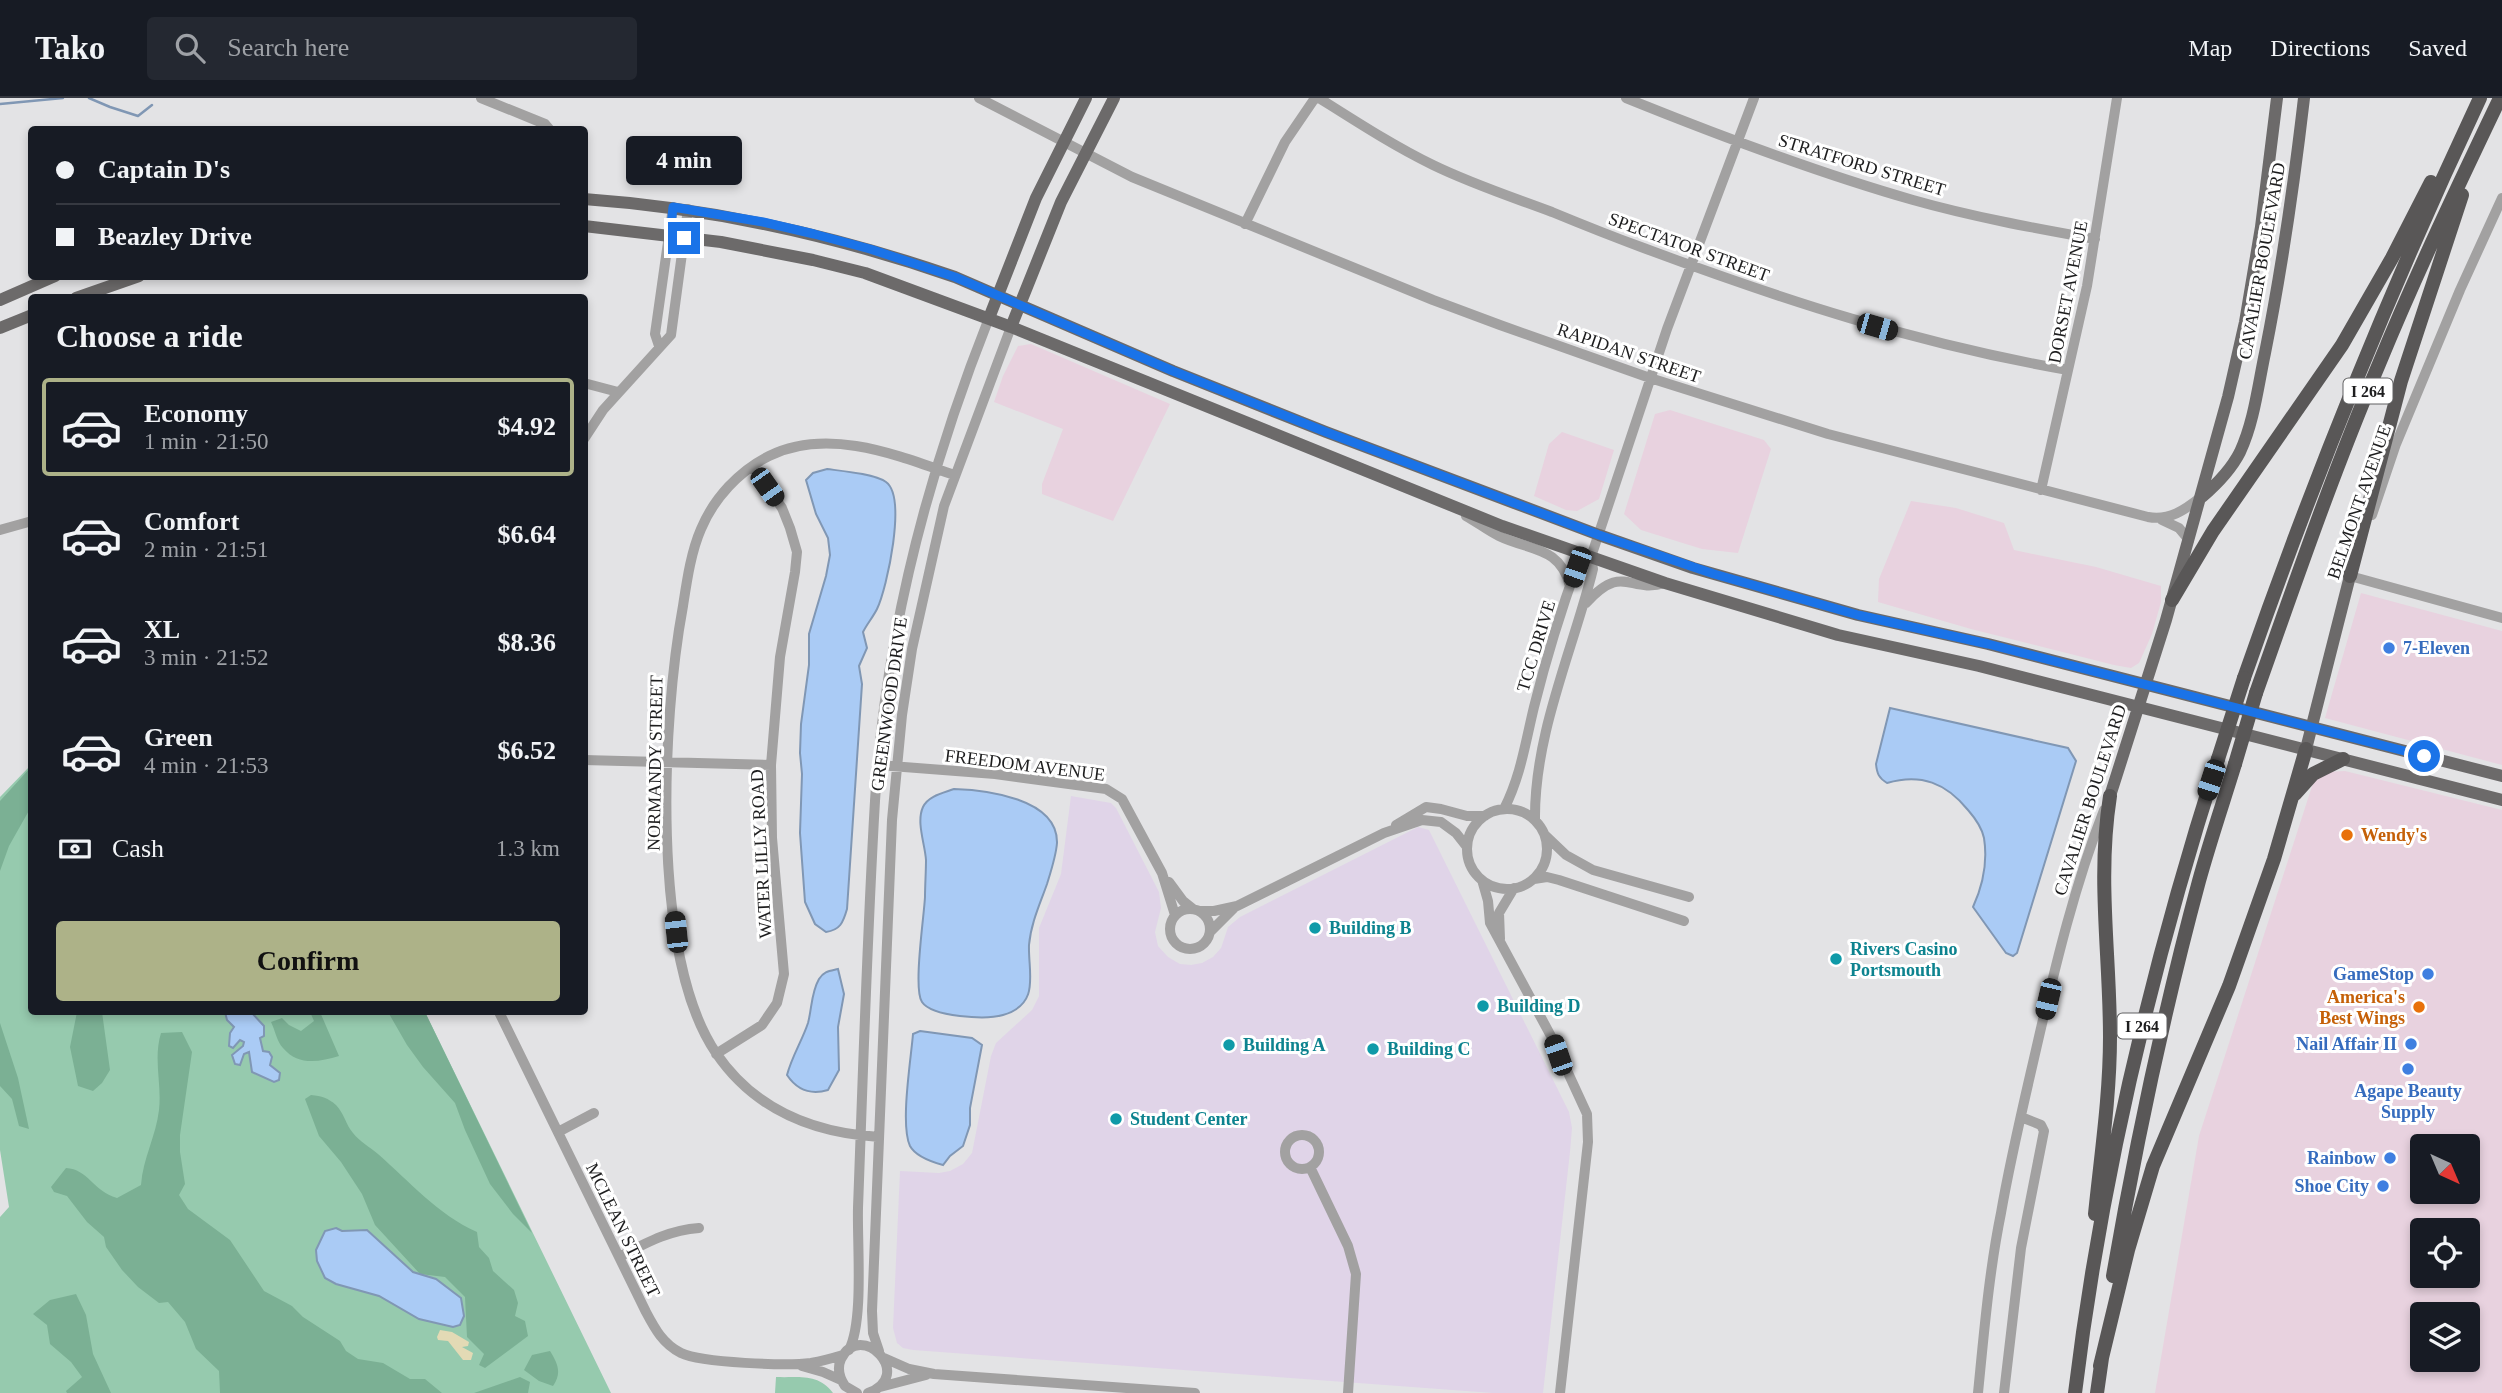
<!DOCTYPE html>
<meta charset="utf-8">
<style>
:root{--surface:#171b24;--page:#242831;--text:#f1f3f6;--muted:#9ea1a6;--line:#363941;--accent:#adb288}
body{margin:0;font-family:"Times New Roman",serif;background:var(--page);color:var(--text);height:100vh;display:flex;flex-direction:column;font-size:26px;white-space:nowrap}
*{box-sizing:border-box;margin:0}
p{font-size:23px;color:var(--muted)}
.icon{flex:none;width:38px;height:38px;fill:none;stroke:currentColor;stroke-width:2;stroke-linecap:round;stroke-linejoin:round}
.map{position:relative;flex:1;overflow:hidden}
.details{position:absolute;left:28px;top:196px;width:560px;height:721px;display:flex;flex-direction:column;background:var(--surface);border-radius:7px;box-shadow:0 4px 10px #0003}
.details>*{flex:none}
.banner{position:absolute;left:28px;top:28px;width:560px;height:154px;border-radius:7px;box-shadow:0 4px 10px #0003;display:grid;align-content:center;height:154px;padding:0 28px;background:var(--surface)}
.needle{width:46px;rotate:136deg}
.tools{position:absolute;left:2410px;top:1036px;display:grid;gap:14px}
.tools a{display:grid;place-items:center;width:70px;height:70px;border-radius:7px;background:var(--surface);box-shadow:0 4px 10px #0003;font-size:35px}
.end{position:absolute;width:32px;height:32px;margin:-16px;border:9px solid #1a73e8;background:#fff;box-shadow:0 0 0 4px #fff}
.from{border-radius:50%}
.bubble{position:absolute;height:49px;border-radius:7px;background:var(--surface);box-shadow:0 4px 10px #0003;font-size:23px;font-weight:700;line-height:49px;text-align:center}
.car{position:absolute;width:21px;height:42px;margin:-21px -10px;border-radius:9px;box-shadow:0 0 5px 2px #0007;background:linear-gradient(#222 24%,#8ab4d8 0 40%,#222 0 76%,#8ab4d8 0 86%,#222 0)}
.banner b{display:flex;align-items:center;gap:24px;height:66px;font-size:26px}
.banner b+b{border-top:2px solid var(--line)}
.banner i{width:18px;height:18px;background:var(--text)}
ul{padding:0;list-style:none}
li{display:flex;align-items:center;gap:21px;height:98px;margin:0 14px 10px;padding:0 14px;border:4px solid transparent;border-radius:7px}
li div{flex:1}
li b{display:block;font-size:26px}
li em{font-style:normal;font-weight:700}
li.current{border-color:var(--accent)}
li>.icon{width:63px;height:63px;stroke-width:1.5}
h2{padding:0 28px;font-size:32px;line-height:84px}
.pay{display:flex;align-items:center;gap:18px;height:77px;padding:0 28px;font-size:26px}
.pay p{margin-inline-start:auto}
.button{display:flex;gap:14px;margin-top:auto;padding:14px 28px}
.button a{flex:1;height:80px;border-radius:7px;background:var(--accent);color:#111;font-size:28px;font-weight:700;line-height:80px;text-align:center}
header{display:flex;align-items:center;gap:42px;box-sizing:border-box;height:98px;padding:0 35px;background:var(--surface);border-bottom:2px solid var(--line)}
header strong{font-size:33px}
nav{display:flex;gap:38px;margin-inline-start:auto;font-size:24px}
.search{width:490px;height:63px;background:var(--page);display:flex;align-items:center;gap:18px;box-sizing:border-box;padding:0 24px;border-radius:7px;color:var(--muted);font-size:26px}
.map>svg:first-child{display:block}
.commercial{fill:#e8d2df;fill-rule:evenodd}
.education{fill:#e0d4e8}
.green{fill:#96caae}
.forest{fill:#7bb094}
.sand{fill:#e3dab5}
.water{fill:#aacbf5;stroke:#8097b4;stroke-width:2}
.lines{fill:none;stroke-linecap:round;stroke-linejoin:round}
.stream{stroke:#8097b4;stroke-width:2.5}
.minor{stroke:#a2a1a1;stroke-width:10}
.major{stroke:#6c6a6a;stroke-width:12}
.highway{stroke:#595757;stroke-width:14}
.highway-bridge{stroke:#595757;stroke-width:14}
.route{stroke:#1a73e8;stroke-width:9}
.shop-dot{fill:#3f7fe0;stroke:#fff;stroke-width:2.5}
.food-dot{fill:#e8710a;stroke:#fff;stroke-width:2.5}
.culture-dot{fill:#0f9aa8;stroke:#fff;stroke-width:2.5}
.labels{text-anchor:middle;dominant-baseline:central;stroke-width:6;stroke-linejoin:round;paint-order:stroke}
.shield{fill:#fff;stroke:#616162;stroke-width:2}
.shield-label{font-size:16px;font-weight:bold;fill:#1d1d1e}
.street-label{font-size:18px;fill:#1d1d1e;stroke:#fff}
.shop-label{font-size:18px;font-weight:bold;fill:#366cbe;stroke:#fff;text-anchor:end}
.food-label{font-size:18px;font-weight:bold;fill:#c56008;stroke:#fff;text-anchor:start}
.culture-label{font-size:18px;font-weight:bold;fill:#0d838f;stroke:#fff;text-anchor:start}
</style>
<header>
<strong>Tako</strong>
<div class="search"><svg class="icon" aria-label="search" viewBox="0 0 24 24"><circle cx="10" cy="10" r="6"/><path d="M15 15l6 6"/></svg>Search here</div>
<nav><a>Map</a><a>Directions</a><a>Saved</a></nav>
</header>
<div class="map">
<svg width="2502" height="1295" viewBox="0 0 2502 1295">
<rect width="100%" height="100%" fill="#e3e3e5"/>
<path class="commercial" d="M1031,246l139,60 -57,117 -71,-27v-10l21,-55 -69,-27 9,-26 15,-30z
M1670,312l94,30 7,9 -33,104 -36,-4 -61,-19 -17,-16 31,-100z
M1562,334l52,18 -15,49 -22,12 -11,-1 -32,-14 15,-52z
M1911,403l45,7 48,15 10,27 82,17 65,19v16l-9,32 -13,29 -8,5 -17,-3 -143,-36 -93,-27 1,-23z
M2361,495l141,38v134l-177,-47z
M2345,673l157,39v583h-347l44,-257 115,-356 12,-8zM2422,1048h46v46h-46zM2422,1132h46v46h-46zM2422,1216h46v46h-46z"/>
<path class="education" d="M1071,698l40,7 5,5 43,84 2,16 -6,24 3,14 10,11 12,7 11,1 11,-2 11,-6 8,-9 7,-21 12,-10 178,-90 11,3 140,282 3,16 -2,24 -27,241h-50l-580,-43 -10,-2 -6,-5 -4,-15 7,-157 39,2 11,-2 13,-7 9,-11 19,-97 5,-13 36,-33 7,-14v-68l22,-54z"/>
<path class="green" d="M31,667l1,247h393l186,381h-611v-176l9,-10 -9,-57v-353z
M776,1279c23,1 42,-4 57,16h-58z"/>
<path class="forest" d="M31,669v40l-22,39 -9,25v-70z
M77,914h25l8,58 -8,13 -9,8 -15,-5 -8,-39z
M310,914h10l19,44c-20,6 -41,10 -56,-8 -6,-6 -8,-18 -12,-26l11,-4 7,7 12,6 13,-10z
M388,914h37l107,221 -19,-19 -23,-30 -25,-54 -10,-27 -32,-36 -16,-22z
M0,925l18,55 11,51 -10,-3 -7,-27 -12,-13z
M182,934l10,20 -12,83v17l5,32 -6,11 9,14 42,31 34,51 28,15 11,11 37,24 6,10 12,8 25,4 27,16h15l17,14h-222l-1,-22 -23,-22 -11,-27 -17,-20 -9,1 -21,-16 -16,-17 -16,-23 -2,-10 -17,-15 -20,-26 -13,-4 -3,-5 15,-19c22,1 27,23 51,30l24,-13c2,-27 15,-49 18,-75 3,-26 -6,-51 2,-77z
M311,997c11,1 17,3 25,10 8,8 10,20 17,28 7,9 17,14 25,21 32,28 59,60 99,78l2,15 10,11 4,13 21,19 4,13 -3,13 10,5 3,15 -43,32 -6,-3 5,-11 -17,-17 -2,-40 -20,-20 -25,-3 -45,-49 -13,-31 -21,-32 -22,-26 -14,-37z
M76,1196l10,21 7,39 18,39h-44l-1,-2 16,-14 -11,-15 -21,-18 -3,-19 -14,-11 17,-14z
M550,1253c8,13 12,22 3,35l-14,-5 -15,-11 8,-15z
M520,1279l10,5 -2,11h-54z"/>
<path class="sand" d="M440,1232l12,2 17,10 -1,4 -6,1 11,6 -2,7h-8l-15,-19 -10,-1 -1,-3z"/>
<path class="water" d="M827,371c15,2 48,5 59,13 21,15 1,106 -9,127 -4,8 -10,15 -14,23l4,16 -8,18 3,18 -15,225c-4,14 -7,21 -21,23l-11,-8 -10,-22 -5,-69 2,-59 -2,-21 1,-29 8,-59v-31l17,-58 4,-21 -2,-17 -12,-24 -10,-34 7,-7z
M1890,610l178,40 8,13 -59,192 -4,3 -7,-3 -33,-46c10,-22 15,-44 11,-69 -2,-10 -9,-20 -16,-28 -22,-27 -47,-37 -81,-27 -8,-5 -10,-9 -11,-19z
M954,691c31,1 104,9 103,54 -1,13 -6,28 -10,41 -7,20 -16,39 -18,61 -1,28 12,59 -26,70 -17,5 -71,2 -81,-13 -9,-13 2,-85 3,-105 0,-12 1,-25 1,-37 -1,-16 -10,-38 -3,-53 5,-11 20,-14 31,-18z
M838,871l6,25 -6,33 1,43 -11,20c-17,5 -31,0 -41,-15 5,-19 15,-34 21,-52 4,-15 3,-30 11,-44 5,-8 10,-8 19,-10z
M225,914h26l13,14v10l-4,2 3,13 6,1 3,5 -2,8 10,8 -1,7 -5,2 -22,-10 -3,-20 -5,2 -4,11 -5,-1 -3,-9 11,-9 1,-4 -4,-2 -7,8 -4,-2 1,-13 4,-6 -7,-7z
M920,933l52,7 10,7 -12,63v17l-7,21 -13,10 -7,9c-11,-3 -27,-8 -33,-19 -10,-21 1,-87 3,-112z
M336,1130l6,3 25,-1 46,42 23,7 25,19 3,18 -4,9 -7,2 -34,-8 -40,-23 -43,-12 -11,-6 -8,-17 -1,-11 9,-19z"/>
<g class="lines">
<path class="stream" d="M89,0l21,9 28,9 14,-11
M0,6l63,-6"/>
<path class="minor" d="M481,0l64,26 5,6
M979,0l153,79 301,123 67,25 150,53 178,56 320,83c21,4 37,-7 53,-20
M1319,0c38,24 75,48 114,67 39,19 79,32 119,47 29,12 59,24 89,35 142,53 277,97 427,123
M1626,0c94,38 189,74 287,102 60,17 121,28 182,39
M1245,126l40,-82 30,-44
M659,248l-4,-12 18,-127
M584,285l34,9
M584,341l19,-29 68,-75 17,-126
M2041,392l46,-204 30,-188
M2372,417l24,-71 64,-154 42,-92
M1466,418c11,6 21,14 33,20 31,15 61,10 71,50
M2162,422l17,8 10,12
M0,432l32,-9
M2352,474l-2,4 152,42
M1586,505c38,-41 42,-9 79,-20
M584,662l187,5
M878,667l117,9 111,15 16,10 40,74 13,42
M1504,711c17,-34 21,-65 30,-102 12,-48 27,-97 44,-144l13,-6
M1467 751a40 40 0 1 1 80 0a40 40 0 1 1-80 0Z
M1535,722c-1,-83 35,-163 56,-243l2,-8 -2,-12 76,-228 87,-231
M1396,727l30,-18 15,2 26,7h18
M1545,737l21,20 27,15 96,27
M1534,781l13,-2 12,3 125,41
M1482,782l6,21 2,22 62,115 35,76 1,28 -28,251
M1169,784l14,19 10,8
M1170 831a20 20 0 1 1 40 0a20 20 0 1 1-40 0Z
M1199,813h15l23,-5 147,-73 38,-13 19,2 15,11 11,14
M1210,834l24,-24
M1500,841l-1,-26 15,-25
M499,914l147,300c9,17 17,32 35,41 21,10 106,13 130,10 11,-2 22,-5 32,-8
M716,956l46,-29 15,-22 7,-29 -12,-136 -1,-73 9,-108 15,-85 2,-20 -7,-24 -8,-20 -29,-41
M558,1034l36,-19
M1285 1054a17 17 0 1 1 34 0a17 17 0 1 1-34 0Z
M879,1039c-66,-4 -125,-28 -163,-84 -66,-97 -54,-334 -33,-447 4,-26 8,-54 18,-77 13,-31 38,-58 68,-73 59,-29 128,-1 185,19
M1310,1069l38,79 8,28 -8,119
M619,1159c27,-14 50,-27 80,-29
M849,1252c15,-29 8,-106 9,-142 5,-135 9,-271 17,-407 10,-166 53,-329 114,-483
M879,1253l-6,-18 -1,-22 20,-491 10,-105 10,-66 32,-143 67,-179
M884,1260l25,11 25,5 261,19
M802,1268l21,6 18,8
M880,1289l46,-12
M857,1295l-12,-7c-6,-9 -8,-18 -4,-27 20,-40 75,17 27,34
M1978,1295c6,-60 11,-121 23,-180 10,-58 24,-115 37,-172 18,-78 37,-157 66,-231
M2004,1295l17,-145 23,-117 -3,-6 -20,-8"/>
<path class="major" d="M584,101c128,9 250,36 371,78l218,94 153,61 273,103 94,33 165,47 130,29 514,132
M584,128l137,16 92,18 52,13 146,54 491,199 163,57 173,52 141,31 523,134
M76,200l63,-22
M0,202l55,-24
M989,220l47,-120 50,-100
M1011,229l50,-125 53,-104
M0,230l32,-13
M2202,399c15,-13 29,-27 38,-45 14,-30 18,-66 25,-99 17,-85 29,-169 39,-255
M2306,651l44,-173
M2110,698l56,-176 62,-223 17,-75 16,-95 16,-129"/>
<path class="highway" d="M2350,478l51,-195 61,-186
M2172,502l41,-69 129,-186 50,-87 39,-76
M2244,580c69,-198 147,-391 236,-580
M2256,595c39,-110 77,-221 123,-329 37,-90 79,-178 121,-266
M2295,696l18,-20 30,-15
M2095,1116c6,-59 15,-118 15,-177 0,-83 -13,-158 0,-241
M2113,1178c23,-133 51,-265 86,-395 11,-40 24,-78 36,-117
M2100,1268l28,-116 25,-84 76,-180 45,-127 32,-110
M2075,1295c26,-215 77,-428 143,-634
M2097,1295l5,-35"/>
<path class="highway-bridge" d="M2218,661l26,-81
M2235,666l21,-71"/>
</g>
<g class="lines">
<path class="route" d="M684,140l-14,-2 3,-29 90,15 51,12 56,15 85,28 218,94 153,61 273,103 115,39 144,41 130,29 436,112"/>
</g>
<g class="shop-dot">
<circle cx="2389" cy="550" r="7"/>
<circle cx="2428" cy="876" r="7"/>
<circle cx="2411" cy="946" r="7"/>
<circle cx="2408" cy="971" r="7"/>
<circle cx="2390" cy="1060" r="7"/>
<circle cx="2383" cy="1088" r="7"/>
</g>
<g class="food-dot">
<circle cx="2347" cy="737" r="7"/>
<circle cx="2419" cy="909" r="7"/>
</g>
<g class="culture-dot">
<circle cx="1315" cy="830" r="7"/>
<circle cx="1836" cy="861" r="7"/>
<circle cx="1483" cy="908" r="7"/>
<circle cx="1229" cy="947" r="7"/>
<circle cx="1373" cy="951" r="7"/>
<circle cx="1116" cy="1021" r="7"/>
</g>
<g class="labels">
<g class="shield">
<rect x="2343.5" y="280.5" width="49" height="25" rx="5"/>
<rect x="2117.5" y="915.5" width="49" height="25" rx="5"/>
</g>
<g class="shield-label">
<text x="2368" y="293">I 264</text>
<text x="2142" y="928">I 264</text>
</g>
<g class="street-label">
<text transform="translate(1862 67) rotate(17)">STRATFORD STREET</text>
<text transform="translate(1689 149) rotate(20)">SPECTATOR STREET</text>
<text transform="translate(2262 163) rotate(-80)">CAVALIER BOULEVARD</text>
<text transform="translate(2068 194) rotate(-79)">DORSET AVENUE</text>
<text transform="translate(1629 255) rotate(19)">RAPIDAN STREET</text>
<text transform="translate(2359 404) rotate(-71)">BELMONT AVENUE</text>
<text transform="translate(1536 548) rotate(-73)">TCC DRIVE</text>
<text transform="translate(889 606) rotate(-82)">GREENWOOD DRIVE</text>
<text transform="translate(655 665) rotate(-89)">NORMANDY STREET</text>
<text transform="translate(1025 667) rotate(7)">FREEDOM AVENUE</text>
<text transform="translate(2090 702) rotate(-72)">CAVALIER BOULEVARD</text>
<text transform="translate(761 756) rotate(-93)">WATER LILLY ROAD</text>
<text transform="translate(623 1132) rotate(64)">MCLEAN STREET</text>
</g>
<g class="shop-label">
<text x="2403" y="550" text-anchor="start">7-Eleven</text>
<text x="2414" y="876">GameStop</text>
<text x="2397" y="946">Nail Affair II</text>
<text x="2408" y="993" text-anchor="middle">Agape Beauty<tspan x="2408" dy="21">Supply</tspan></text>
<text x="2376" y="1060">Rainbow</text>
<text x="2369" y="1088">Shoe City</text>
</g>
<g class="food-label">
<text x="2361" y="737">Wendy's</text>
<text x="2405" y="899" text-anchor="end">America's<tspan x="2405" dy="21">Best Wings</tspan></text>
</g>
<g class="culture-label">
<text x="1329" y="830">Building B</text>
<text x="1850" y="851">Rivers Casino<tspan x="1850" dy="21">Portsmouth</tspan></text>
<text x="1497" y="908">Building D</text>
<text x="1243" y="947">Building A</text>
<text x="1387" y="951">Building C</text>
<text x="1130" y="1021">Student Center</text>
</g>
</g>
</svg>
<div class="tools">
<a><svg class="needle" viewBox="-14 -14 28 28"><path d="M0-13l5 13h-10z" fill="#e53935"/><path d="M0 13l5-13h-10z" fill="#9ea1a6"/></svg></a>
<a><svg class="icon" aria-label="locate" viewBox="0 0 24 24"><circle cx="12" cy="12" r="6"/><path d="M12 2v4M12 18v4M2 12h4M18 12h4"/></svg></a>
<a><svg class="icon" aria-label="layers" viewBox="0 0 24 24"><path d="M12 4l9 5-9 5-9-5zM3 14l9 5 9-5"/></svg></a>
</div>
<i class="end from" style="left:2424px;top:658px"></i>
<i class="end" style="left:684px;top:140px"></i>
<div class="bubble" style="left:626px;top:38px;width:116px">4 min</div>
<i class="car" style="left:1877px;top:229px;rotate:106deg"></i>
<i class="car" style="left:767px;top:389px;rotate:145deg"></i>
<i class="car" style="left:1577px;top:469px;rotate:199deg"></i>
<i class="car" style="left:2211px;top:682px;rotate:198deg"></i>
<i class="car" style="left:676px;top:834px;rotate:354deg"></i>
<i class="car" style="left:2048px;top:901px;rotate:193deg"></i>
<i class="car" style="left:1558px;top:957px;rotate:341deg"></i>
<div class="banner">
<b><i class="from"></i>Captain D's</b>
<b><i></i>Beazley Drive</b>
</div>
<section class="details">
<h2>Choose a ride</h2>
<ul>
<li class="current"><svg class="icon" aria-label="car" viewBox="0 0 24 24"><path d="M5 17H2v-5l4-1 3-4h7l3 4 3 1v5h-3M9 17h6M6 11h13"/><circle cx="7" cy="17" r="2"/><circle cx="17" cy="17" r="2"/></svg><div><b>Economy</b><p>1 min · 21:50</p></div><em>$4.92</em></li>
<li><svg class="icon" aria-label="car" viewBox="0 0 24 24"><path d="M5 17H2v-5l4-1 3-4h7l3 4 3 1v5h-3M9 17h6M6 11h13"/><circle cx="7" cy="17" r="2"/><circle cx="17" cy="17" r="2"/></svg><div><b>Comfort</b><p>2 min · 21:51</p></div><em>$6.64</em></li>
<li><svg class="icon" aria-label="car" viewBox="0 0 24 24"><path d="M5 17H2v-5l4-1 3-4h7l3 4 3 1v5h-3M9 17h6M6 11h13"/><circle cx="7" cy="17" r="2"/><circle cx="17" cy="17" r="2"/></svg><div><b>XL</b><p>3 min · 21:52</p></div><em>$8.36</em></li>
<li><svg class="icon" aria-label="car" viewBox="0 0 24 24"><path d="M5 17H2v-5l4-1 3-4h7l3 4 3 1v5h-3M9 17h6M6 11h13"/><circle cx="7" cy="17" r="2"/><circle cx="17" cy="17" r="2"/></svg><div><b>Green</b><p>4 min · 21:53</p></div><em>$6.52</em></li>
</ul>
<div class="pay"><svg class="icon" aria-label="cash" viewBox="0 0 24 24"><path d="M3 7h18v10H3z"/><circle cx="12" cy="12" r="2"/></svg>Cash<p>1.3 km</p></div>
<div class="button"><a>Confirm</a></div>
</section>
</div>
